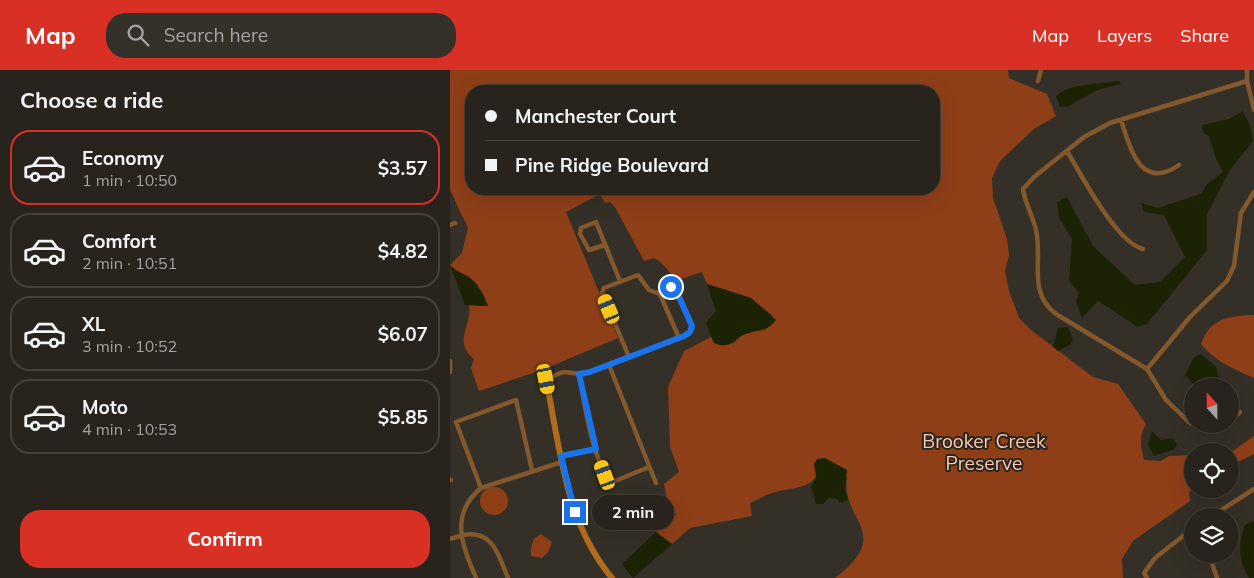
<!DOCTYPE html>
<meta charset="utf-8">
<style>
:root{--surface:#28241d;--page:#34302a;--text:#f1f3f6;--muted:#a5a4a4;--line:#44413b;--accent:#d93025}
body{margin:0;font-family:Mulish,sans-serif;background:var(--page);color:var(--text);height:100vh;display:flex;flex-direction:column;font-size:19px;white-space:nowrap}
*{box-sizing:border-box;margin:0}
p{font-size:16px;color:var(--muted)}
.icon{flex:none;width:28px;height:28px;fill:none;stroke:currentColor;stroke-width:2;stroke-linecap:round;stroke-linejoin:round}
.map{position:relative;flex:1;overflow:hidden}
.details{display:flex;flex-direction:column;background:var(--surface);width:450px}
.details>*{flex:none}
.hud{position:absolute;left:15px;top:15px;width:475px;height:110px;border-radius:20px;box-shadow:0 5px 20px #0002,0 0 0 1px var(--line);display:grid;align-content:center;height:110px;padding:0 20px;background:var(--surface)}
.needle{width:32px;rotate:339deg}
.buttons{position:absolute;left:734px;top:308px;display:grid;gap:10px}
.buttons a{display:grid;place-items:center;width:55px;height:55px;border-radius:50%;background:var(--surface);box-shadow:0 5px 20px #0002,0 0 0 1px var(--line);font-size:25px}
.end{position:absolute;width:22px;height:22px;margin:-11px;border:6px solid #1a73e8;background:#fff;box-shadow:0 0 0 2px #fff}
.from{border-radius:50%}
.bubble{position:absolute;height:35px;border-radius:18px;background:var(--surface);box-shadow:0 5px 20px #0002,0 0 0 1px var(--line);font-size:16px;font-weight:700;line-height:35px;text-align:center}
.car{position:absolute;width:15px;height:30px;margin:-15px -8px;border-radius:6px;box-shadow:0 0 4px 1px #0007;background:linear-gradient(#f5c518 24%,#345 0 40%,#f5c518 0 76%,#345 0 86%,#f5c518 0)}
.hud b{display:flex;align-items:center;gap:18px;height:48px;font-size:19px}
.hud b+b{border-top:1px solid var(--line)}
.hud i{width:12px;height:12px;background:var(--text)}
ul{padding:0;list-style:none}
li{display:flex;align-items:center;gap:15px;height:75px;margin:0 10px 8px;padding:0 10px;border:2px solid var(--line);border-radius:20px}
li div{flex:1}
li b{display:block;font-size:19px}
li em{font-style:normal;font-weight:700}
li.selected{border-color:var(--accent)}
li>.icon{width:45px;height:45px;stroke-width:1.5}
h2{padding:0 20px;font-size:22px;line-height:60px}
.button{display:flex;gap:10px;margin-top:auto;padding:10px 20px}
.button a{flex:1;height:58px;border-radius:20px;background:var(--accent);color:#fff;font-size:20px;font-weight:700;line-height:58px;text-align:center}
header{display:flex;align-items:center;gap:30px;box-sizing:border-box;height:70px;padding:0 25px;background:var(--accent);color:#fff}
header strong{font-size:24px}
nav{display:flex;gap:28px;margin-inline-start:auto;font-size:18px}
.search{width:350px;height:45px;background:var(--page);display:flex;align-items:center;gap:12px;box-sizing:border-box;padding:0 18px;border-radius:20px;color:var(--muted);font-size:19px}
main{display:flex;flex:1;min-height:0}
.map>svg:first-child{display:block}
.green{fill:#8f3f18;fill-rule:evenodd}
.water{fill:#1c2305}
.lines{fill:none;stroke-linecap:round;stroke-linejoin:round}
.street{stroke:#84582d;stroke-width:4.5}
.secondary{stroke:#b16b1c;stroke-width:6}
.route{stroke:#1a73e8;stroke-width:6}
.labels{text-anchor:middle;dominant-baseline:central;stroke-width:4;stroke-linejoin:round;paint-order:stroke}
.park-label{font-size:19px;fill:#f8c8b4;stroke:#2b261d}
</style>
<header>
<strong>Map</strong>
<div class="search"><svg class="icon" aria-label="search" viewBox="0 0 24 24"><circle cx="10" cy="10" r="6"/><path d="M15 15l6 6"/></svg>Search here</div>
<nav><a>Map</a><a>Layers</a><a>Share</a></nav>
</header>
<main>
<section class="details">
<h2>Choose a ride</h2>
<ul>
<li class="selected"><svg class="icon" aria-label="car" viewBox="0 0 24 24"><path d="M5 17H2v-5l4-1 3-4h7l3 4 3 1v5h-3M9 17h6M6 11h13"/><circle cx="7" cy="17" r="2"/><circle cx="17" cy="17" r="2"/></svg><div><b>Economy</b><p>1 min · 10:50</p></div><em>$3.57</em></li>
<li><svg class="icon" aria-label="car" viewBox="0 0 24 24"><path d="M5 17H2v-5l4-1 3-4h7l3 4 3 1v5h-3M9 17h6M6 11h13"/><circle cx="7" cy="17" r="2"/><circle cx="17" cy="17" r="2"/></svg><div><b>Comfort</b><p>2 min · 10:51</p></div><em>$4.82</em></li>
<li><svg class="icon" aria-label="car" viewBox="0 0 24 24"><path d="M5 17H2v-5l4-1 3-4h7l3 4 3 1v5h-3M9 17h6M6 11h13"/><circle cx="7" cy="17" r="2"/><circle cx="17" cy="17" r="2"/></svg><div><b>XL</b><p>3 min · 10:52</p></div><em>$6.07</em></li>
<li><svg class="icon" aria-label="car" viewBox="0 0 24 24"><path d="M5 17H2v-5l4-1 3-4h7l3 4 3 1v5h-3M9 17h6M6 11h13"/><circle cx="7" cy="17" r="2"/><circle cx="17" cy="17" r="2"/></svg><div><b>Moto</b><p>4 min · 10:53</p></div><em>$5.85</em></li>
</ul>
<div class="button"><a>Confirm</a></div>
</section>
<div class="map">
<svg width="804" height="508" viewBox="0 0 804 508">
<rect width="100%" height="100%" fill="#353027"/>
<path class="green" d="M0,0h558l1,8 38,16 9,22 -22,13 -34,32 -8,17 1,20 14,41 2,16 -4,16 4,20 10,27 12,12 62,47 25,7 28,40c-8,14 -5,22 -2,36l17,1 8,-5 23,-1 2,34 -5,3 1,9 -57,40 -11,18 1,19h-288c60,-46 5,-57 12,-101l-30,-1c-9,13 -28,12 -41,16 -9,2 -18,7 -26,11l2,13 -62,12 -18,16 -16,-12 20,-18 -8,-9 -4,-21 15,-12 -9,-25 -2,-60 16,-36 27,-14 3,6 11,2 9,-2 8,-8 9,-2 22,-17 -22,-18 -44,-14 -5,-12 -24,8c-10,-7 -13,-17 -24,-22l-10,3 -29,-54 -5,-5 -5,1 -5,-9 -34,18 52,126 -76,32 -63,21 -8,-23 3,-9c-22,-17 -1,-36 -5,-54l19,1 -20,-30 -11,-3 -7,-8 12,-12 6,-25 -18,-38zM21,21h463v98h-463z
M804,245v63c-20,-9 -40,-17 -53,-34 9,-26 28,-28 53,-29z
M804,366v18l-24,12v-13z
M30 431a14 14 0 1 1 28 0a14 14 0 1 1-28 0Z
M91,464l11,8 -4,10 -6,6 -11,-2c0,-9 0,-18 10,-22z"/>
<path class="water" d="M669,11l2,3 -24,6 -28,16 -9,1 -4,-11c15,-13 44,-12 63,-15z
M793,41l7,14 3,16 -23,29 -23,44v36l-60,74 -9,3 -40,-26 -16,17 -6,-17 3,-8 -10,-12 3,-42 -13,-21 -2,-16 10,-5 26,49 42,39 25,-3 25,-25 -21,-42 -20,-3 -3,-9 17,5 43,-14 6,-10 16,-12 -7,-13 -7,-23 -6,-3 -1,-8 27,-6z
M0,195c6,6 10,7 17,11 11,6 17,19 21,30l-23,-1z
M257,214l44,14 25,22c-12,15 -18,8 -33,15 -11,5 -13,15 -29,8l-8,-20 10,-12z
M618,257l5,13 -3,5 -12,6 -5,-4 5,-19z
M751,284l15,13 4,17 -2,2h-23l-10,-11 9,-18z
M702,361l9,9 12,-2 4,7 -2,4 -21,7 -6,-11z
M375,388l22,12 -2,19 3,11 -8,3 -3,-4 -8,-1 -6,6h-7l-5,-17 5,-11 -2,-12 3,-5z
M804,451v57h-5c-11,-17 -11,-34 -4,-53z
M206,462l16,12 -39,34 -11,-14z"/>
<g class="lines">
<path class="street" d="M797,0v11l7,29
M588,11l3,-11
M671,50c9,27 19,72 58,45
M617,81c15,25 49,91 76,98
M0,155l5,-2
M155,175l-16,5 -9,-16 1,-6 15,-6 24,59
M179,287l-27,-64 2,-5 34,-13 11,15 11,4 19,44
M0,291v11
M159,295l47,118
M697,299l43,-52 37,-36 7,-15 7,-53 13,-21
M129,304c4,20 15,102 36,107l34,-14
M96,309l17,-7 19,2 8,-2 94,-36 6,-4 2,-6 -17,-36 -4,-3 -13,5
M780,351l10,-9
M775,354l-6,3 -14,1 -15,-5 -24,-23 -19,-31 -91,-55c-29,-22 -13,-54 -20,-84 -3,-14 -11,-26 -13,-41l11,-12 50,-40 26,-14 137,-42
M111,386l35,-7
M0,410h1
M31,418l-25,-66 60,-22 16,70
M762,446l42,-27
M0,469c39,-16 46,9 58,39
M759,484l8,24
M26,508c-15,-35 -26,-64 5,-90l81,-26
M697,508l-3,-5 11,-15 37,-29"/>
<path class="secondary" d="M96,309c14,69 19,143 66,199"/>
</g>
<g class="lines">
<path class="route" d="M125,442l-14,-56 35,-7 -17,-75 11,-2 94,-36 6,-4 2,-6 -16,-36 -5,-3"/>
</g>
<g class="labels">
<g class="park-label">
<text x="534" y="371">Brooker Creek<tspan x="534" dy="22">Preserve</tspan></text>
</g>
</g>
</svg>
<div class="buttons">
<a><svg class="needle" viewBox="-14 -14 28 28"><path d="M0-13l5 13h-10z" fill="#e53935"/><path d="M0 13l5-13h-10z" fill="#a5a4a4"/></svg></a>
<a><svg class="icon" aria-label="locate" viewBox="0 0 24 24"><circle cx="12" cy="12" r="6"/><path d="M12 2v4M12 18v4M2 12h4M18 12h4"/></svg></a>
<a><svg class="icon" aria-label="layers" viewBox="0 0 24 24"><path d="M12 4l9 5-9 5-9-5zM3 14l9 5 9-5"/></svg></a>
</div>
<i class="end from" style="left:221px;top:217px"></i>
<i class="end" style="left:125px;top:442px"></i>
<div class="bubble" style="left:142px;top:425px;width:82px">2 min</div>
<i class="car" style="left:159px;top:239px;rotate:337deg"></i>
<i class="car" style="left:96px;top:309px;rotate:169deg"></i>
<i class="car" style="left:155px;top:405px;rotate:340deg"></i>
<div class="hud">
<b><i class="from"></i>Manchester Court</b>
<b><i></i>Pine Ridge Boulevard</b>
</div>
</div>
</main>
